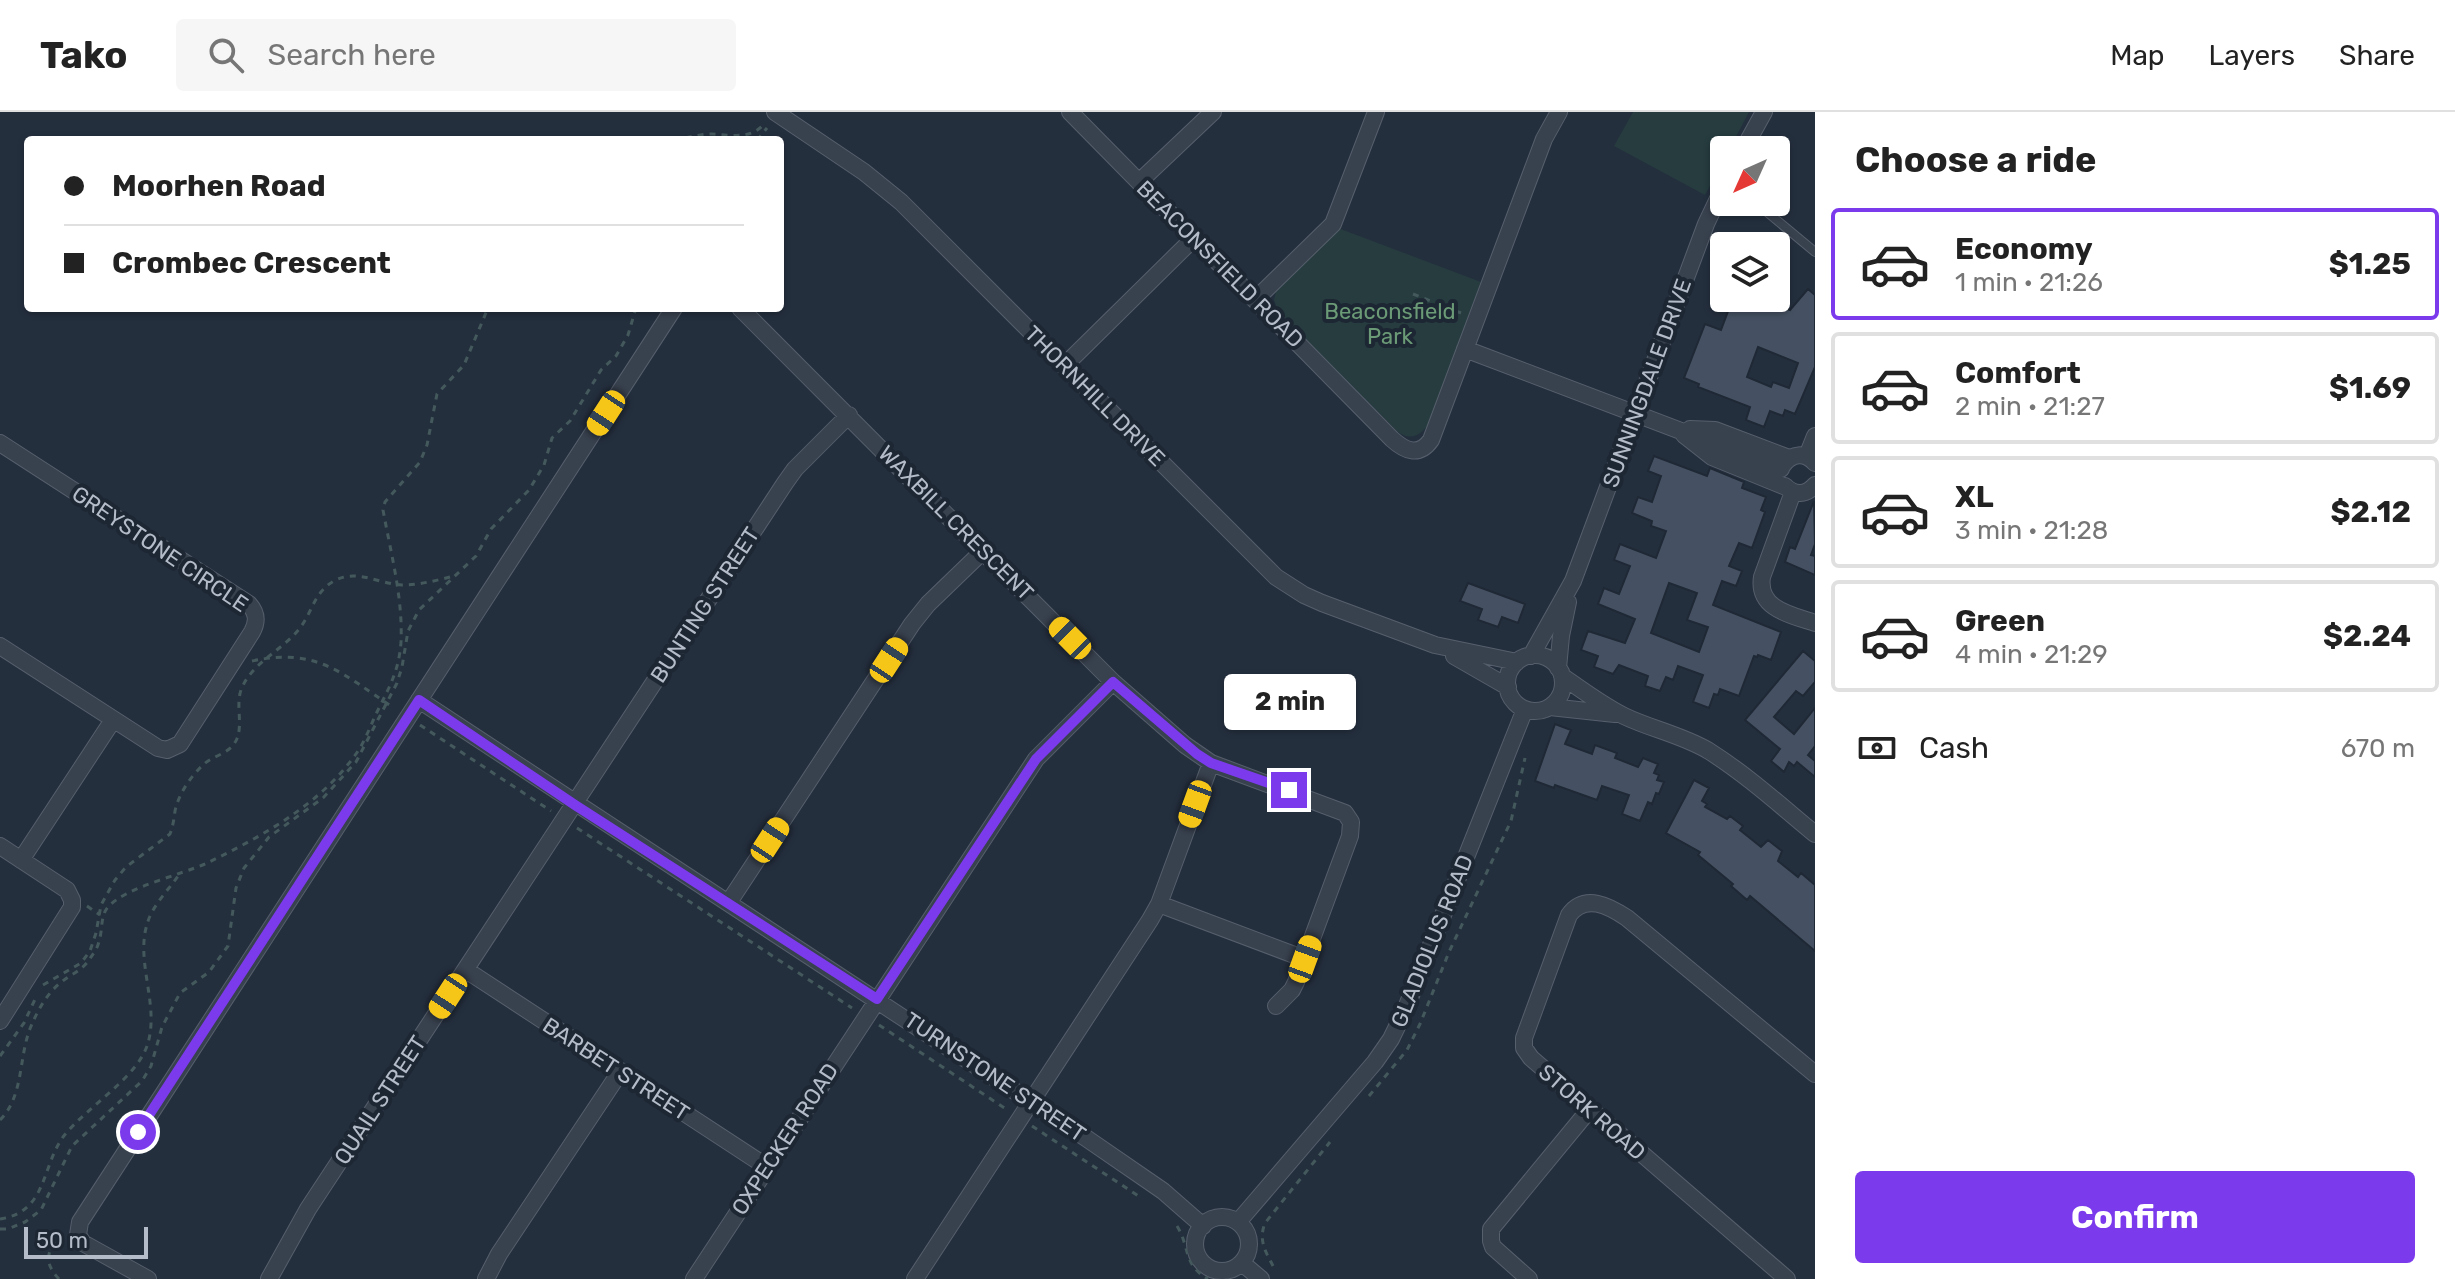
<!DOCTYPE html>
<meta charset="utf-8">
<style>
:root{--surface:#fff;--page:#f6f6f6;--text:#222;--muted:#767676;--line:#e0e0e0;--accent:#7c3aed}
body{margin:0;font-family:Rubik,sans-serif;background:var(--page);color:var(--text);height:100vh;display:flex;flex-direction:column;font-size:30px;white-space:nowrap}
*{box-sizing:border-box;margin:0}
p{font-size:26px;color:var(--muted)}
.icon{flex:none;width:44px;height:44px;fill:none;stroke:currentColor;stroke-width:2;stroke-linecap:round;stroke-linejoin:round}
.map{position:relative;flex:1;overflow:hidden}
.side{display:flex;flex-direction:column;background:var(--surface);width:640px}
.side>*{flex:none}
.banner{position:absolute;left:24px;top:24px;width:760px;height:176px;border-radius:8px;box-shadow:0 2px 6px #0004;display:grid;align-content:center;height:176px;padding:0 40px;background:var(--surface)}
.needle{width:52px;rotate:225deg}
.fabs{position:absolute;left:1710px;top:24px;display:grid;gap:16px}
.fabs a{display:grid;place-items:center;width:80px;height:80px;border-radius:8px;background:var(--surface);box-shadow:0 2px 6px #0004;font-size:40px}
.scale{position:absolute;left:24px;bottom:20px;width:124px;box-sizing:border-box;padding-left:8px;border:4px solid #b4bcc9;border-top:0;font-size:22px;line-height:28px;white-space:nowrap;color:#b4bcc9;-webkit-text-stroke:6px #1d2633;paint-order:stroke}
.end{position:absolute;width:36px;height:36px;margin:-18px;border:10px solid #7c3aed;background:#fff;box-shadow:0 0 0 4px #fff}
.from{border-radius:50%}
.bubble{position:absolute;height:56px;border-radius:8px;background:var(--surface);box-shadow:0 2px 6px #0004;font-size:26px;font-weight:700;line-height:56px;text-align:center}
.car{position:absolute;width:24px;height:48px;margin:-24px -12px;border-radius:10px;box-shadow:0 0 6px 2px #0007;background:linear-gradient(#f5c518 24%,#345 0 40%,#f5c518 0 76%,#345 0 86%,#f5c518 0)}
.banner b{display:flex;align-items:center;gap:28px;height:76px;font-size:30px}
.banner b+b{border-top:2px solid var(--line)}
.banner i{width:20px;height:20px;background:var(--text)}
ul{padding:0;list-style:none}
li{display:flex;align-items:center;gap:24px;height:112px;margin:0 16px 12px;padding:0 24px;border:4px solid var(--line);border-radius:8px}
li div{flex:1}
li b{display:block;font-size:30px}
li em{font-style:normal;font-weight:700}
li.current{border-color:var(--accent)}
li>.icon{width:72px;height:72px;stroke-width:1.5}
h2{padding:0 40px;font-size:36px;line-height:96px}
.pay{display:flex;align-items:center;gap:20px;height:88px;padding:0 40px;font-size:30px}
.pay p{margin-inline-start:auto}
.button{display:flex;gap:16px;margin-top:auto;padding:16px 40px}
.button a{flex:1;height:92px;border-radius:8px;background:var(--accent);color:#fff;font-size:32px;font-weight:700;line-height:92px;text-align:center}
header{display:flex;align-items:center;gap:48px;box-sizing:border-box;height:112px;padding:0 40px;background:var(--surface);border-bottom:2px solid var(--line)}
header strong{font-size:38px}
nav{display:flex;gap:44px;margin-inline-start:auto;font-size:28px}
.search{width:560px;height:72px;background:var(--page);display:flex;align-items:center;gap:20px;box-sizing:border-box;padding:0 28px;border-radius:8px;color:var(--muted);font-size:30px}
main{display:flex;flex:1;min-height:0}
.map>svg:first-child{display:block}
.green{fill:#263c3f}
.building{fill:#455162;stroke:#1f2835;stroke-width:2;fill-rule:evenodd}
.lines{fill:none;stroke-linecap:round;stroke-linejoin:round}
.lane-casing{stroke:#565f6c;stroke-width:10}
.street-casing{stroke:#565f6c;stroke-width:18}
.path{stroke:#44595c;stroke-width:3;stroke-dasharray:6 6;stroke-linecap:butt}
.lane{stroke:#38414e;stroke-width:8}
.street{stroke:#38414e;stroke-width:16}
.route{stroke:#7c3aed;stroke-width:10}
.labels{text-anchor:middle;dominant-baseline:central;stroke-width:8;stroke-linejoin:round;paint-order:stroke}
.street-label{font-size:22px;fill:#b4bcc9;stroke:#1d2633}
.park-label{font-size:22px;fill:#6b9a76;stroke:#1d2633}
</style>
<header>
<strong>Tako</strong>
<div class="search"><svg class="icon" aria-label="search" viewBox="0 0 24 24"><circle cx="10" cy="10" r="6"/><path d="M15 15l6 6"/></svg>Search here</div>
<nav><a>Map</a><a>Layers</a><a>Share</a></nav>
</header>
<main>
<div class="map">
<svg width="1815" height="1167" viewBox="0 0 1815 1167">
<rect width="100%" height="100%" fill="#242f3e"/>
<path class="green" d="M1633,0h116l-20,38h-5v9l-19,36 -91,-49z
M1338,116l143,54 -54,144c-8,11 -18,14 -29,6l-120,-121 -4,-11 2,-9z"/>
<path class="building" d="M1808,177l7,6v72l-20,47 -10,-4 -2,6 -13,-5 -6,16 -18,-7 4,-13 -52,-20 1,-3 -15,-6 21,-54 16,6 12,-32h26l31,12zM1758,235l40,16 -9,25 -16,-6 -2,5 -24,-10z
M1654,344l53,20 3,-8 34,14 -2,6 24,9 -5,13 4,2 -13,36 -13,-5 -10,23 13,5 -6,15 -14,-5 -9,24 68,27 -10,28 -13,-5 -1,2 -3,-1 -15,40 -19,-7 -2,6 -4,-1 -5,14 -16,-6 10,-27 -25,-9 -5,14 -7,-3 -6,14 -15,-5 3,-10 -29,-11 -6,9 -19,-7 4,-11 -17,-6 7,-19 37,12 10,-24 -37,-15 6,-16 15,6 11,-28 -16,-6 6,-16 36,14 10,-27 -15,-5 1,-5 -20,-8 6,-16 14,5 9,-26 -13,-5zM1669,471l28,10 -10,27 21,7 -9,25 -48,-19z
M1814,389l1,43 -4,11 4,1v19l-30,-13 5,-15 5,2z
M1468,471l57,21 -7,19 -16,-6 -4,10 -20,-7 4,-11 -22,-8z
M1803,539l12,10v21l-12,14 -7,-5 -22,26 20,17 21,-26v38l-7,9 7,6v16l-18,-15 -3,4 -5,-4 -5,10 -13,-11 9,-12 -35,-29z
M1555,612l16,6 -6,14 27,10 3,-9 22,8 -2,5 23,9 5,-9 15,6 -4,9 5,2 -2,5 7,2 -5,12 -3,-1 -4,11 -4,-2 -8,19 -18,-7 7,-19 -27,-9 -5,14 -42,-15 -1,3 -19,-7z
M1694,668l15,8 -7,13 5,3 -2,3 22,12 3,-3 13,10 -3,4 21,17 7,-7 14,11 -4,10 20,16 3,-4 14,12v66l-65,-55 -3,4 -16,-14 2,-2 -35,-29 2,-3 -34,-19z"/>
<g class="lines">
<defs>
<path id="lane" d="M1755,90l60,50"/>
<path id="street" d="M775,0l89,60 37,30 375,375 28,18 18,8 113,42 82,17
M1070,0l322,327c13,12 27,18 39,1l113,-301 15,-27
M1743,38l21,-38
M1139,70l74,-70
M1256,187l77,-75 43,-112
M740,196l373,374 72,63 26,18 134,50 6,9 -1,14 -54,146 -4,8 -16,16
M1465,237l316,120
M1064,254l130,-128
M1690,317l25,1 74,28
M1684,323l28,22 74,30
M0,331l249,161c8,9 9,17 3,28l-72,112 -13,6 -9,-2 -158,-102
M1807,344l8,-20
M1783,353c9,-12 22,-13 32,-2
M1785,374c10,10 21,9 30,-1
M1793,380l-31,85c-5,32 29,38 53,46
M1507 571a28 28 0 1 1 56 0a28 28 0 1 1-56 0Z
M1454,544l54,31
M1531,544l42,-75 133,-357 18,-38
M1558,556l3,-32 7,-34
M1562,564c20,14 40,29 62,40 27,13 58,19 85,35 38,24 72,55 106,83
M419,588l667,438 77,53 40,35
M1550,595l65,7
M0,734l67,44 5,10v7l-72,114
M21,748l92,-140
M729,790l183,-278 16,-20 55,-53
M1159,792l146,55
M466,858l301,197
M1195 1132a27 27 0 1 1 54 0a27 27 0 1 1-54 0Z
M1238,1110l137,-160 16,-23 15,-31 119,-299
M1242,1151l19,16
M148,1167l-65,-36 -5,-8 2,-13 594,-914
M269,1167l39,-70 477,-726 10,-14 54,-54
M486,1167l13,-25 121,-182
M694,1167l342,-520 77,-77
M915,1167l235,-359 9,-16 52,-141
M1529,1167l-36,-32 -2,-6v-12l98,-119
M1787,1167l-256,-221 -7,-10v-10l45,-123c16,-22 40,-9 58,3l188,156"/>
</defs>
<use href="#lane" class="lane-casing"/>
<use href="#street" class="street-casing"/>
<path class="path" d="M674,28c13,-2 26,-6 38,-6 20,1 39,6 53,-11
M757,28l10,-12
M1413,182l48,19
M252,549c66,-14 90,13 142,47
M420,613l131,86
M577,716l275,180
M87,794l13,9
M43,873l38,-22 9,-12 6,-18 5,-28 14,-25 11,-13 44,-33c3,-8 4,-15 5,-23 4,-18 16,-35 29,-47 9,-8 23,-10 30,-20 11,-15 1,-37 7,-54 10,-27 42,-40 59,-62 13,-17 14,-37 36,-48 22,-11 43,4 66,5 16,0 32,-4 48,-8
M879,913l127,84
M0,944l24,-33 13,-28
M1369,984l38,-46 13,-26 29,-72 62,-131 14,-63
M0,1008c25,-25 18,-66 32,-96 6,-14 15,-30 27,-40 11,-10 24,-13 32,-27 3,-4 7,-10 8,-16 4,-11 1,-25 9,-34 18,-20 73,-32 99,-44 56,-27 118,-61 153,-115 7,-12 12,-26 18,-38 12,-24 21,-40 23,-68 2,-44 -10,-88 -18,-132l2,-8 35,-40 7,-17 10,-51 27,-29 24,-57
M1032,1014l108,71
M0,1107c47,-7 41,-51 63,-82 23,-30 75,-59 85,-94 12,-42 -16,-86 2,-127 7,-15 19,-27 28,-40
M1177,1114c13,21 6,39 31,53
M0,1117h8l17,-7 16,-12 31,-64 70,-65 9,-15 11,-39 18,-34 29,-21 19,-26 8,-58 8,-20 25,-31 54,-39 33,-36 41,-79 5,-16 6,-36 11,-21 57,-54 15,-27 38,-39 15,-25 8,-27 18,-17 31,-51 15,-14 12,-21 8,-27
M1273,1154c-7,-14 -15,-25 -8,-43l65,-81
M59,1167c-18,-19 -10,-29 3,-49"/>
<use href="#lane" class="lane"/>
<use href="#street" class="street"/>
</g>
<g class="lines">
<path class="route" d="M138,1020l281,-432 156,105 302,194 159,-240 77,-77 84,72 14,9 78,27"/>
</g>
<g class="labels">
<g class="street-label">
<text transform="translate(1220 152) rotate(45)">BEACONSFIELD ROAD</text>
<text transform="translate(1647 271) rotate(-70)">SUNNINGDALE DRIVE</text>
<text transform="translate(1095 284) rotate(45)">THORNHILL DRIVE</text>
<text transform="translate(956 411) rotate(45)">WAXBILL CRESCENT</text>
<text transform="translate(160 437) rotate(34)">GREYSTONE CIRCLE</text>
<text transform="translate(705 493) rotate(-57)">BUNTING STREET</text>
<text transform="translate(1432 829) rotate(-68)">GLADIOLUS ROAD</text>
<text transform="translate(616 957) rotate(33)">BARBET STREET</text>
<text transform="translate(995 965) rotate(34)">TURNSTONE STREET</text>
<text transform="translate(380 988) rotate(-57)">QUAIL STREET</text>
<text transform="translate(1592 1000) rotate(41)">STORK ROAD</text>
<text transform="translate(785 1027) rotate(-57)">OXPECKER ROAD</text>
</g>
<g class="park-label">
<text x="1390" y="199">Beaconsfield<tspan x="1390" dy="25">Park</tspan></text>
</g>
</g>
</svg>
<div class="fabs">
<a><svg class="needle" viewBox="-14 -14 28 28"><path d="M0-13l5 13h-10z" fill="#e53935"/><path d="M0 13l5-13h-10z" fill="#767676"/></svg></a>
<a><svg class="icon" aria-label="layers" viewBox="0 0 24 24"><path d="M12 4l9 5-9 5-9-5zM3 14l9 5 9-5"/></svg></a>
</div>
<div class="scale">50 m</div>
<i class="end from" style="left:138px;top:1020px"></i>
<i class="end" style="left:1289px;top:678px"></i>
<div class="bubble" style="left:1224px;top:562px;width:132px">2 min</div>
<i class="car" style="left:606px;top:301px;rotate:213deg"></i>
<i class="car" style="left:1070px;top:526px;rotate:315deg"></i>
<i class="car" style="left:889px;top:548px;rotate:33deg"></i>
<i class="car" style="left:1195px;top:692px;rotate:200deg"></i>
<i class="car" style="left:770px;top:728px;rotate:33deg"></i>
<i class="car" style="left:1305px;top:847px;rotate:20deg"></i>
<i class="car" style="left:448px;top:884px;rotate:213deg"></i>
<div class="banner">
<b><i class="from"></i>Moorhen Road</b>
<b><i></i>Crombec Crescent</b>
</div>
</div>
<section class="side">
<h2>Choose a ride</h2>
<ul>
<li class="current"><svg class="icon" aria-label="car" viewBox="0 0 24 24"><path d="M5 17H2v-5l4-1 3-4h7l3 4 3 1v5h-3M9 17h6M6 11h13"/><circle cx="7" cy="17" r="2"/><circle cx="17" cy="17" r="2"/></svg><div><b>Economy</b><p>1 min · 21:26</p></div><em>$1.25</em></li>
<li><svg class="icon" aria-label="car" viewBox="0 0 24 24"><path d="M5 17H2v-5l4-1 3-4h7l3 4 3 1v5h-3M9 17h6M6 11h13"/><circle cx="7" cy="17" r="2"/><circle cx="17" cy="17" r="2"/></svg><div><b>Comfort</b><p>2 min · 21:27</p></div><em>$1.69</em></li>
<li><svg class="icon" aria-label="car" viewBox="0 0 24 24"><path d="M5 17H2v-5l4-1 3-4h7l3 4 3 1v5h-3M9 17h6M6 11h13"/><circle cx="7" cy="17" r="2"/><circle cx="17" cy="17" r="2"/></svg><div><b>XL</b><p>3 min · 21:28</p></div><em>$2.12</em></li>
<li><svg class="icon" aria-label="car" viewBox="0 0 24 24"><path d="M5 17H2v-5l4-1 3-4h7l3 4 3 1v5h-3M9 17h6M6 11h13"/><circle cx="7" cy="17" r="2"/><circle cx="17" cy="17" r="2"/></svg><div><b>Green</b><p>4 min · 21:29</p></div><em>$2.24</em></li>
</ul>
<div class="pay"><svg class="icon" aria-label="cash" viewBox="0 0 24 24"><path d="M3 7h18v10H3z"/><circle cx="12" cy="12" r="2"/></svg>Cash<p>670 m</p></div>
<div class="button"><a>Confirm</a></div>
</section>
</main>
